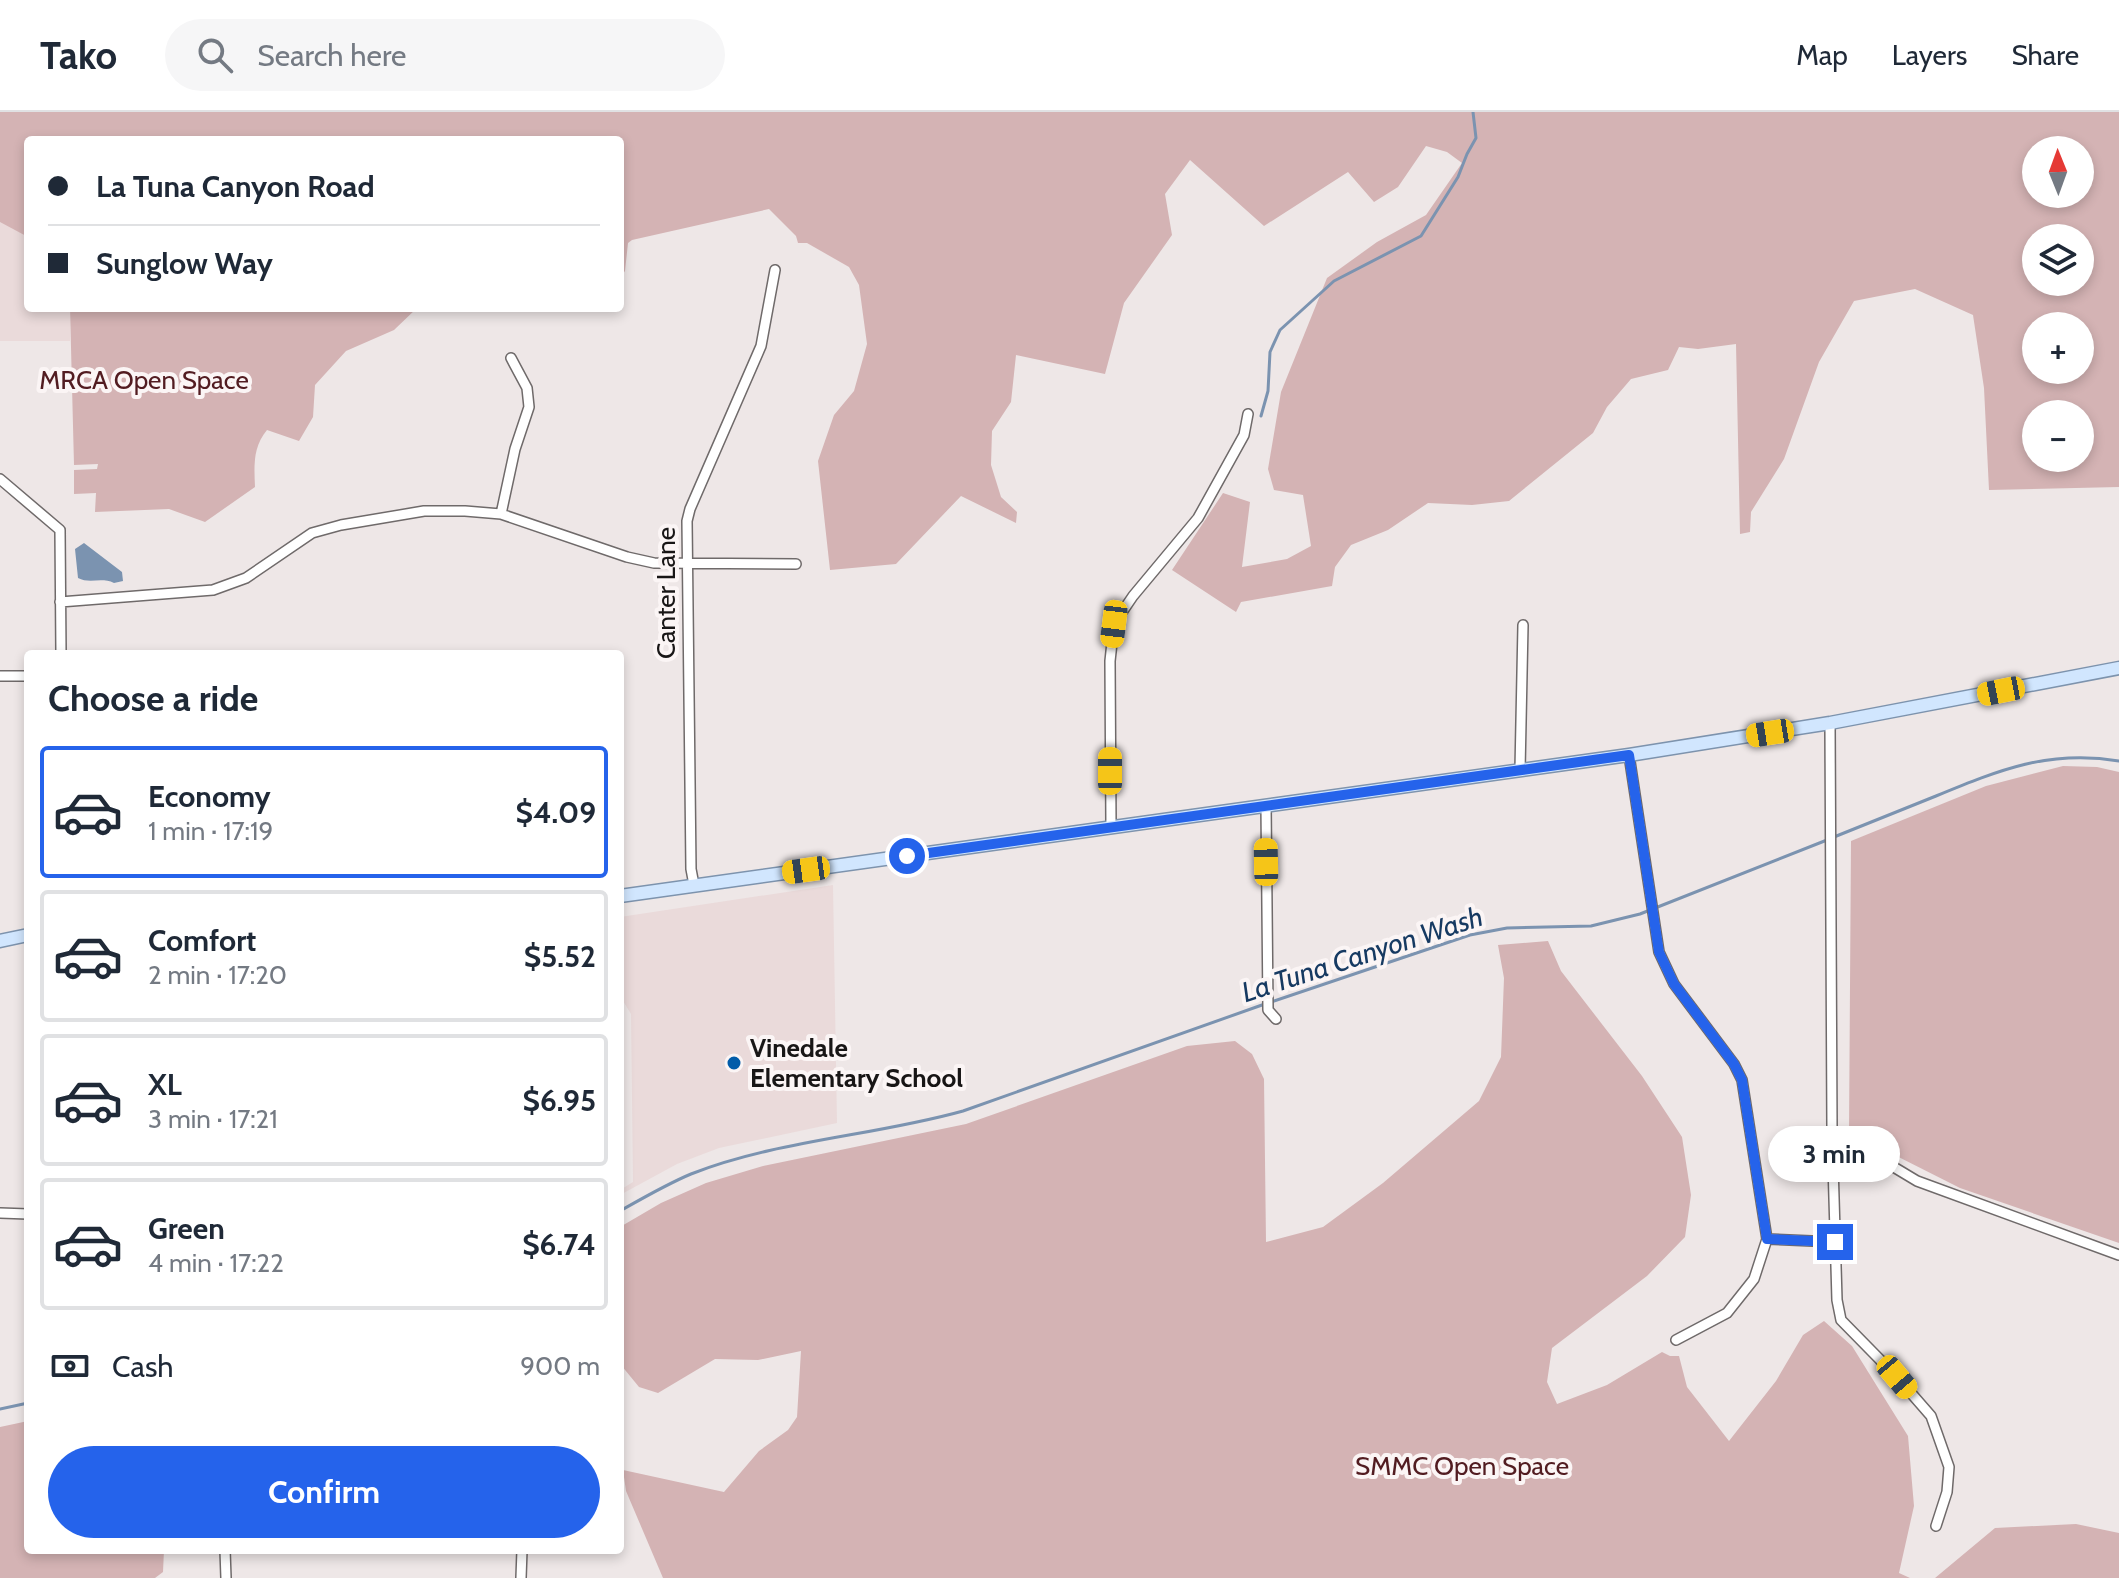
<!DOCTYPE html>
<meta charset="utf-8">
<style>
:root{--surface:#fff;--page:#f6f6f7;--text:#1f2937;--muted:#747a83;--line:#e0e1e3;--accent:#2563eb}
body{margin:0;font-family:Cabin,sans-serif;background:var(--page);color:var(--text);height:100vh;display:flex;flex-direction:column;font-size:30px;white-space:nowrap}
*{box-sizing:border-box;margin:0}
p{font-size:26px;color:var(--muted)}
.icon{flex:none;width:44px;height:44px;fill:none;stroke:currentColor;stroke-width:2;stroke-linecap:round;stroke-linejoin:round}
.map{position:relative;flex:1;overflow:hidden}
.drawer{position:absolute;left:24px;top:538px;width:600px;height:904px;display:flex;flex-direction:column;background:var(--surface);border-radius:8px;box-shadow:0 4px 12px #0003}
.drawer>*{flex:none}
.banner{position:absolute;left:24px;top:24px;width:600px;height:176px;border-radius:8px;box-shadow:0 4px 12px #0003;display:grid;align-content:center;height:176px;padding:0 24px;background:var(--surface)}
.needle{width:52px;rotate:359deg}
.tools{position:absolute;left:2022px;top:24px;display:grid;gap:16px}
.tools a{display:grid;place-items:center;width:72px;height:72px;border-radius:50%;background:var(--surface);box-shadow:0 4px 12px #0003;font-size:40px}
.end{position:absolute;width:36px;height:36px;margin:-18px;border:10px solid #2563eb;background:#fff;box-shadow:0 0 0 4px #fff}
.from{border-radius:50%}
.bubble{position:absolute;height:56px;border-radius:28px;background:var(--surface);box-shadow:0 4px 12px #0003;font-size:26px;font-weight:800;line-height:56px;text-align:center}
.car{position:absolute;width:24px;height:48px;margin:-24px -12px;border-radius:10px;box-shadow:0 0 6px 2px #0007;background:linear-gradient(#f5c518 24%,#345 0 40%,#f5c518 0 76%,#345 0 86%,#f5c518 0)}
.banner b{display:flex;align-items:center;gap:28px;height:76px;font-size:30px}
.banner b+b{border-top:2px solid var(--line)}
.banner i{width:20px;height:20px;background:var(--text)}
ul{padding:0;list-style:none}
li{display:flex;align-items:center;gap:24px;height:132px;margin:0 16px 12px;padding:0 8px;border:4px solid var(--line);border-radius:8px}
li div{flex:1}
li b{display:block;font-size:30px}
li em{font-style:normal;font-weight:800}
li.on{border-color:var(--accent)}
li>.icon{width:72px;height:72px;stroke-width:1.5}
h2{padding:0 24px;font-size:36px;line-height:96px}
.pay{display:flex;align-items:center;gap:20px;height:88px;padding:0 24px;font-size:30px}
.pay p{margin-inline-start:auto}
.action{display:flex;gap:16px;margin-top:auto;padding:16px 24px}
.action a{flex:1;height:92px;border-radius:48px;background:var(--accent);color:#fff;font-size:32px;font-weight:800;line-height:92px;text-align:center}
header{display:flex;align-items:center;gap:48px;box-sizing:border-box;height:112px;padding:0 40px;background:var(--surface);border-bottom:2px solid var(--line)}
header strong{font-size:38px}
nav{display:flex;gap:44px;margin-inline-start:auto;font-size:28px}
.search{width:560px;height:72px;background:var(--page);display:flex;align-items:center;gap:20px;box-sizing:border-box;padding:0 28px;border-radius:44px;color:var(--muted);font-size:30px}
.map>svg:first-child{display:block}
.built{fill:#eadada}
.green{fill:#d4b3b4;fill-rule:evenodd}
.water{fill:#7b93b0}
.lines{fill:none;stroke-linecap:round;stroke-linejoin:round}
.stream{stroke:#7b93b0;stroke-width:3}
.minor-casing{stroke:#6f6a6a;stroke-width:12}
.major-casing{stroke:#7d93ad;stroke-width:15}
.minor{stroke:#fff;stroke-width:9}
.major{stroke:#d1e6fe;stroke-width:12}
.route{stroke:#2563eb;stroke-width:10}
.poi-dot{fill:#025ca9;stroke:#fbf5f5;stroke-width:3}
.labels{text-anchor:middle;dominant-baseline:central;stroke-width:8;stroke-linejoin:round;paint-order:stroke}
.park-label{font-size:26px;fill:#521c21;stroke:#fbf5f5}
.street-label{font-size:26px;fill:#181616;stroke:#fbf5f5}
.poi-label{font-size:26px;font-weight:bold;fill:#181616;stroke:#fbf5f5;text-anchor:start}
.water-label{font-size:28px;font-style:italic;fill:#163a62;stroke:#fbf5f5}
</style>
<header>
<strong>Tako</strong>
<div class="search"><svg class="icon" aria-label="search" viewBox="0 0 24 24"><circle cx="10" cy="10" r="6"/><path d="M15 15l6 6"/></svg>Search here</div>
<nav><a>Map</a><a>Layers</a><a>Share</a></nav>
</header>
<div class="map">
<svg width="2119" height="1466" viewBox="0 0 2119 1466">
<rect width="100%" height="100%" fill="#eee7e7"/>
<path class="built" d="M0,0l28,28v168h42v33h-70z
M833,773l4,238 -118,25 -42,16 -57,31v-5l13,-8 -2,-168 -11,-18v-79z"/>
<path class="green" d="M0,0h2119v375l-130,3 -5,-102 -11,-73 -58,-26 -61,12 -35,61 -35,97 -33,53 -1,20 -10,2 -4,-190 -38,5 -19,-2 -11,23 -37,9 -24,28 -14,26 -84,68 -37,4 -44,-2 -40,27 -37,15 -16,22 -3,19 -91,16 -5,10 -64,-42 51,-77 27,9 -8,65 45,-8 24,-13 -8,-51 -29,-5 -6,-21 13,-77 46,-114 50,-36 49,-27 36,-52 -15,-11 -21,-6 -28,41 -24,15 -26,-30 -84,54 -74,-66 -25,34 7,41 -48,68 -19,71 -89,-19 -5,47 -19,29 -1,34 10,32 16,15 -1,11 -55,-27 -65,68 -66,6 -12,-109 16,-46 20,-24 13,-47 -8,-59 -10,-18 -42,-24h-9l-2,-7 -27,-27 -137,31 -4,3 -3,28 -5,7v-138h-592v97l-28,-15zM2036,38h44v44h-44zM2036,126h44v44h-44zM2036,214h44v44h-44zM2036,302h44v44h-44z
M70,196h347l-23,22 -48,21 -31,34 -2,32 -14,24 -32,-11c-14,17 -13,35 -12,57l-50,35 -36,-13 -74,3 1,-19 -22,1v-24l23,-1 1,-5 -24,1z
M2063,654l34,1 22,5v471l-159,-55 -111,-56 2,-291 135,-55z
M1548,829l13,30 81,105 40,61 9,58 -6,42 -38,39 -95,72 -5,34 10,22 50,-19 55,-33 8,4h9l8,31 42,54 47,-60 27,-46 21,-14 28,25 56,90 6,70 -15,67 11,5h-1247l-37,-87 -3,-21 101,22 35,-41 29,-21 9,-13 4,-66 -43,9 -43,-1 -57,34 -19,-6 -18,-22 3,-62 -4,-1v-75l41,-24 45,-20 57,-17 203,-42 221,-78 48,-5 17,13 12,25 2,163 57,-15 60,-44 96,-82 22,-44 3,-79 -6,-33z
M28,1309v129h136l-1,22 -8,6h-155v-151z
M2076,1412l43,9v45h-184l60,-50z"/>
<path class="water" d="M84,431l38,29 1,9 -9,2c-12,-6 -25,1 -36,-5l-3,-29z"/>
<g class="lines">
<path class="stream" d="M1261,304l7,-25 2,-39 10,-22 54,-49 87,-45 37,-59 9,-23 9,-16 -3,-26
M1834,725c34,-14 68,-27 102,-41 63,-26 114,-47 183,-35
M620,1099c23,-13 47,-27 71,-37 87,-34 183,-38 272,-63l299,-106 208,-70 37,-7 84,-2 49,-12 187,-74
M0,1297l28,-6"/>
<defs>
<path id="minor" d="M0,367l60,51 1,124
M501,402l14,-65 14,-42 -2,-19 -16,-30
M60,490l153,-12 33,-12 66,-45 29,-8 83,-14h41l36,3 126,43 27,6 142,1
M0,564h28
M1830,611l2,407 5,170 4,20 56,57 34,39 18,51 -2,25 -11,34
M1629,643l30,197 15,32 60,80 8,16 25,159 -13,40 -27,34 -51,27
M1520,658l3,-145
M1266,693l2,205 8,9
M1111,714l-1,-165 4,-37 19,-28 65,-78 46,-83 4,-21
M694,773l-3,-16 -4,-348 3,-12 71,-163 14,-76
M1832,1018l85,51 202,74
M0,1101l28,1
M1767,1127l68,3
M225,1438l1,28
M521,1466l1,-28"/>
<path id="major" d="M620,784l1009,-141 201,-32 289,-55
M0,829l28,-6"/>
</defs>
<use href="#minor" class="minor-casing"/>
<use href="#major" class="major-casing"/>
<use href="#minor" class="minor"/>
<use href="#major" class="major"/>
</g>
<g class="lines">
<path class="route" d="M907,744l722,-101 30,197 15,32 60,80 8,16 25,159 68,3"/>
</g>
<circle class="poi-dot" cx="734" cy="951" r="8"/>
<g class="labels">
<g class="park-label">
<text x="144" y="268">MRCA Open Space</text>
<text x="1462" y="1354">SMMC Open Space</text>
</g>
<g class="street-label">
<text transform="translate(666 481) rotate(-90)">Canter Lane</text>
</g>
<g class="poi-label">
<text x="750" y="936">Vinedale<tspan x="750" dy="30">Elementary School</tspan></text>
</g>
<g class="water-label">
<text transform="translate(1362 842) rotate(-18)">La Tuna Canyon Wash</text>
</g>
</g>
</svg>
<div class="tools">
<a><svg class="needle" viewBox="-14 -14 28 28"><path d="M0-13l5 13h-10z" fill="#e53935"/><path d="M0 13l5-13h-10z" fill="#747a83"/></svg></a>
<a><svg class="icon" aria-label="layers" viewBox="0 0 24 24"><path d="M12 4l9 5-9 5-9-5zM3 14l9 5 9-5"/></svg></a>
<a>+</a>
<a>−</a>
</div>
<i class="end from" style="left:907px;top:744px"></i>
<i class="end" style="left:1835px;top:1130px"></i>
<div class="bubble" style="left:1768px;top:1014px;width:132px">3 min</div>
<i class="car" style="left:1114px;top:512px;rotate:187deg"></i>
<i class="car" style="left:2001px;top:579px;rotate:259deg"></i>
<i class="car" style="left:1770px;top:621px;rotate:261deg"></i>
<i class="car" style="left:1110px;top:659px;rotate:0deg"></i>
<i class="car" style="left:1266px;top:750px;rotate:359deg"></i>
<i class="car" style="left:806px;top:758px;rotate:262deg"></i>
<i class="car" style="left:1897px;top:1265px;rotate:140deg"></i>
<div class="banner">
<b><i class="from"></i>La Tuna Canyon Road</b>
<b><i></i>Sunglow Way</b>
</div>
<section class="drawer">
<h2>Choose a ride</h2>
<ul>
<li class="on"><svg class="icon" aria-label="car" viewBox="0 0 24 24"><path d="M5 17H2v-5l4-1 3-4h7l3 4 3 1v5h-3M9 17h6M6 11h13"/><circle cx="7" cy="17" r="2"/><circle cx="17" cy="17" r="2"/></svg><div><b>Economy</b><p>1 min · 17:19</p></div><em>$4.09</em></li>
<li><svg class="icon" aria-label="car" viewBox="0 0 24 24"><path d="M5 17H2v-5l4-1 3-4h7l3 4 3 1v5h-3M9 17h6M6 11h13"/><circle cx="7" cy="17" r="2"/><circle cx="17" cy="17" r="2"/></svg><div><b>Comfort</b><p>2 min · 17:20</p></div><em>$5.52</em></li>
<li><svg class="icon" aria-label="car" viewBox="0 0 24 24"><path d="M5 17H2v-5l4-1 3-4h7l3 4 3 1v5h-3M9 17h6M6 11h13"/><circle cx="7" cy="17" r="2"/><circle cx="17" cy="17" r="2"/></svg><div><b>XL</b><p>3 min · 17:21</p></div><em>$6.95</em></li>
<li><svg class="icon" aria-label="car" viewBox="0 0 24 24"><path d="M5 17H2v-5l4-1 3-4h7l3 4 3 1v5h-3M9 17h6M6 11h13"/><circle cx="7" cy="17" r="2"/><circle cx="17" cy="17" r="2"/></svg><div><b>Green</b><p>4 min · 17:22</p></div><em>$6.74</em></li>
</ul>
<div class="pay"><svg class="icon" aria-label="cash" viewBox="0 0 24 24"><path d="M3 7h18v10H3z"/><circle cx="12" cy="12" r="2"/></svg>Cash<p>900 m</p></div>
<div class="action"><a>Confirm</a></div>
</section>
</div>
